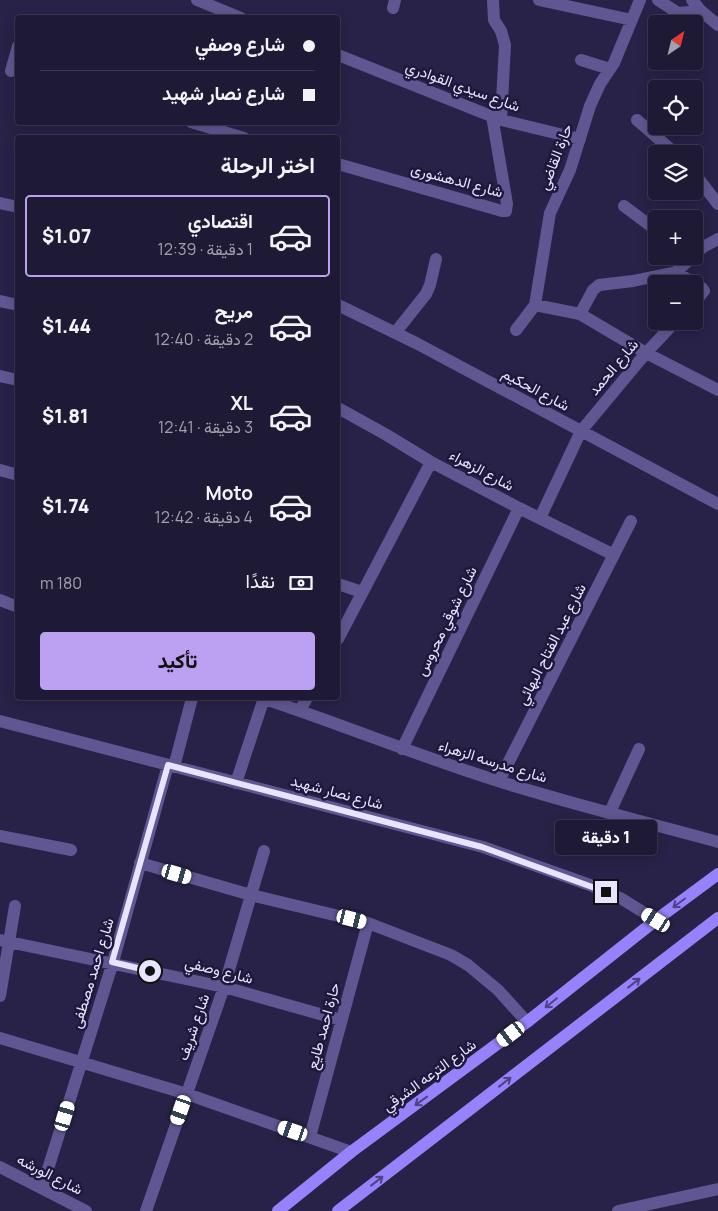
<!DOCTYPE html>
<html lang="ar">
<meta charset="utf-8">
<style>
:root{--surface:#1e1a36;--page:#26233e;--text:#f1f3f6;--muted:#a1a1ad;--line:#3c3851;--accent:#bca0f2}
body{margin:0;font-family:Manrope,Vazirmatn,sans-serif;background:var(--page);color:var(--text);direction:rtl;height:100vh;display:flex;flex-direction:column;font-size:19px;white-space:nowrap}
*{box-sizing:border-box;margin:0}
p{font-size:16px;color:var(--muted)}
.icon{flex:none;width:28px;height:28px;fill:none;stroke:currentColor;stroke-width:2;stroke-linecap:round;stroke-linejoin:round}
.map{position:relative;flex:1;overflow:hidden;direction:ltr}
.sheet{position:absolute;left:15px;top:135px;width:325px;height:565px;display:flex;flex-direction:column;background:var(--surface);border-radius:5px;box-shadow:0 2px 12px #0003,0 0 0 1px var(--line);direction:rtl}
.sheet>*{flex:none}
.top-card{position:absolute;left:15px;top:15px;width:325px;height:110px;border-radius:5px;box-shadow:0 2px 12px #0003,0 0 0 1px var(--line);direction:rtl;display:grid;align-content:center;height:110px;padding:0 25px;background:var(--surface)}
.needle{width:32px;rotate:35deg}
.tools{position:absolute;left:648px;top:15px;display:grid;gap:10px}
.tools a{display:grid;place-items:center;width:55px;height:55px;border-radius:5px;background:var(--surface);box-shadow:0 2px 12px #0003,0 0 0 1px var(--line);font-size:25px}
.end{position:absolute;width:22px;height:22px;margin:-11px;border:6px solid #e6e4fe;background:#111;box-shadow:0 0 0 2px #111}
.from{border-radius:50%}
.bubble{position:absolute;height:35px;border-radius:5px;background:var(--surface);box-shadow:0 2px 12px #0003,0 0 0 1px var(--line);font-size:16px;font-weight:800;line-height:35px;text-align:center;direction:rtl}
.car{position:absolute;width:15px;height:30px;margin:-15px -8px;border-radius:6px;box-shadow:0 0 4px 1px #0007;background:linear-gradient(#fff 24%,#345 0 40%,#fff 0 76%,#345 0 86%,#fff 0)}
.top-card b{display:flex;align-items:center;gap:18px;height:48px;font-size:19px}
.top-card b+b{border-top:1px solid var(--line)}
.top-card i{width:12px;height:12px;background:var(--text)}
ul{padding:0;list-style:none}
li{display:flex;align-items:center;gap:15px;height:82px;margin:0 10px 8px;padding:0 15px;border:2px solid transparent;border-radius:5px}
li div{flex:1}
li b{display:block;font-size:19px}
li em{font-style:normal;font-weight:800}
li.on{border-color:var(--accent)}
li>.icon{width:45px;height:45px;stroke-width:1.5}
h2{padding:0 25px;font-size:22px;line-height:60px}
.pay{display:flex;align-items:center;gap:12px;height:55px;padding:0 25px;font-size:19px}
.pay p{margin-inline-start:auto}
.action{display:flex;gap:10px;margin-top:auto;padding:10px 25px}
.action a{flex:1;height:58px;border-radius:5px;background:var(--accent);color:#111;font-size:20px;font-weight:800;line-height:58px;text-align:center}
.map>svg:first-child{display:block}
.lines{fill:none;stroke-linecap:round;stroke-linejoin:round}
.minor{stroke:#605792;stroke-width:12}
.major{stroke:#9782fb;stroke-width:12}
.oneway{stroke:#4f4289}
.route{stroke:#e6e4fe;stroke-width:6}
.labels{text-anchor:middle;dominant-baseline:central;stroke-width:5;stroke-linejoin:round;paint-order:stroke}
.street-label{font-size:15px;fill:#e6e4fe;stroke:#1f183d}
</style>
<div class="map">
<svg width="718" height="1211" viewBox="0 0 718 1211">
<rect width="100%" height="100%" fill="#282248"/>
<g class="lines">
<path class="minor" d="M197,0l44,18
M493,0l1,20 7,11 4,14 -4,75
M539,0l93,20
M658,0l20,13 23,-2
M692,0l9,11 17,14
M393,8l2,-8
M338,55l163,65 79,19
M581,60l29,9
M11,71l7,-25
M637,120l39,34
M191,122l53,16
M338,164l164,47h4l1,-7 -15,-88
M694,173l24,31
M0,203l18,4
M624,206l32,24
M676,272l26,16 2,3 -10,12
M0,301l18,4
M338,305l78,38 302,161
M535,305l45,9 66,39 72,37
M580,314l13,-24 6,-5 34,-4 43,-9 27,-25 15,-8
M516,330l19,-25 15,-92 20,-43 20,-64 10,-22 14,-21 26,-63
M395,333l31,-39 4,-9 6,-26
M0,376l18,4
M338,408l47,26 46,28 88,46 95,47
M0,470l18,5
M540,518l41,-87 65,-78 30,-32
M338,584l24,8
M0,600l18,7
M338,639l93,-177
M262,698c79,26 156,58 236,83 73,23 147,41 220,61
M300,710l7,-12
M0,721l483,126 107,38 32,14 34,21
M402,749l117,-241
M174,767l18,-69
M499,781l132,-260
M236,783l28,-85
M610,812l29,-63
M0,836l71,14
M140,863l111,32 117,28 83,32 17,10 30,25 29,32
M0,940l224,47 117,33
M0,996l15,-90
M0,1038l187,56 164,58
M310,1137l58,-214
M0,1167l86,44
M42,1188l71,-226 55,-197
M146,1211l78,-224 40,-136
M618,1211l100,-22"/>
<path class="major" d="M278,1211l73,-59 176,-130 129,-102 62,-46
M338,1211l380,-293"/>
</g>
<defs><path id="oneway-shaft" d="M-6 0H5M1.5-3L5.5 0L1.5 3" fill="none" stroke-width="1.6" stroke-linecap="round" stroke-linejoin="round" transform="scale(1.25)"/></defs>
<g class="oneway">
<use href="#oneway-shaft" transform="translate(679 903) rotate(143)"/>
<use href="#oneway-shaft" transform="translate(634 983) rotate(-38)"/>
<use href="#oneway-shaft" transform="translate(551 1003) rotate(141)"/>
<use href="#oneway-shaft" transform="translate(505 1082) rotate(-38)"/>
<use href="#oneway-shaft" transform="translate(421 1101) rotate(144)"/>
<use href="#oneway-shaft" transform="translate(377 1181) rotate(-38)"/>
</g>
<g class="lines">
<path class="route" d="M150,971l-38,-9 56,-197 314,82 124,45"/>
</g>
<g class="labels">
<g class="street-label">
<text transform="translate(463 86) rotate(20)">شارع سيدي القوادري</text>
<text transform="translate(555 157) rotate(-69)">حارة القاضي</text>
<text transform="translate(457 180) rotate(15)">شارع الدهشورى</text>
<text transform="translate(613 367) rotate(-50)">شارع الحمد</text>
<text transform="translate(536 389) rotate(28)">شارع الحكيم</text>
<text transform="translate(482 470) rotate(28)">شارع الزهراء</text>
<text transform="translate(446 621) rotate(-64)">شارع شوقي محروس</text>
<text transform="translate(551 644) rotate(-63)">شارع عبد الفتاح البهائي</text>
<text transform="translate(493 761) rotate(17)">شارع مدرسه الزهراء</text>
<text transform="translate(337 792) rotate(15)">شارع نصار شهيد</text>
<text transform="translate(219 970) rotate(14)">شارع وصفي</text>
<text transform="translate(92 973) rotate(-73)">شارع احمد مصطفى</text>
<text transform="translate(323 1026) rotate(-75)">حارة احمد طايع</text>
<text transform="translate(193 1027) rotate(-71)">شارع شريف</text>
<text transform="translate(429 1075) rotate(-36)">شارع الترعه الشرقي</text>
<text transform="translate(50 1174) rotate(27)">شارع الورشه</text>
</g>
</g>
</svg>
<div class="tools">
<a><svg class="needle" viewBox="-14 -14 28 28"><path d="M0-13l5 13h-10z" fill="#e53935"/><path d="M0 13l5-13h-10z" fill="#a1a1ad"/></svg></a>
<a><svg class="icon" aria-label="locate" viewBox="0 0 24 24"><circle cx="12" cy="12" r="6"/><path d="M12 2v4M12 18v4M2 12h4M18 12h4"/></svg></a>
<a><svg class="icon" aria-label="layers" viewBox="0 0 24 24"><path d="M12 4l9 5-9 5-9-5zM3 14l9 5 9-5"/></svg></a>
<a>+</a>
<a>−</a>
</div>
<i class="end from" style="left:150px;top:971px"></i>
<i class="end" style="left:606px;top:892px"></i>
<div class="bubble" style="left:555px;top:820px;width:102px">1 دقيقة</div>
<i class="car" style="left:177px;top:874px;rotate:106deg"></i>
<i class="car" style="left:352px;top:919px;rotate:104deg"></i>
<i class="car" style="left:656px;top:920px;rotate:302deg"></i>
<i class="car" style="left:511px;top:1034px;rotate:233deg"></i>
<i class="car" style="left:181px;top:1110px;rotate:199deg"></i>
<i class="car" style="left:65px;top:1116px;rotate:17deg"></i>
<i class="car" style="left:293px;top:1131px;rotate:289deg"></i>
<div class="top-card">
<b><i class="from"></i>شارع وصفي</b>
<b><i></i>شارع نصار شهيد</b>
</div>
<section class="sheet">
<h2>اختر الرحلة</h2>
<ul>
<li class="on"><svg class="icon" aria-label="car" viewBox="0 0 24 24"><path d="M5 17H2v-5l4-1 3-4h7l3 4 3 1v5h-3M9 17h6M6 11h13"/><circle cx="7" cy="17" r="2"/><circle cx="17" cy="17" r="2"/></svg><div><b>اقتصادي</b><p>1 دقيقة · 12:39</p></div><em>$1.07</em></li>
<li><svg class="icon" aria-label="car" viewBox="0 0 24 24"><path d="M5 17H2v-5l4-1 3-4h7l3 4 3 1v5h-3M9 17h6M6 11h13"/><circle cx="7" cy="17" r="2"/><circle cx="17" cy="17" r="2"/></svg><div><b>مريح</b><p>2 دقيقة · 12:40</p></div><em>$1.44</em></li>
<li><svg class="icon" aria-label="car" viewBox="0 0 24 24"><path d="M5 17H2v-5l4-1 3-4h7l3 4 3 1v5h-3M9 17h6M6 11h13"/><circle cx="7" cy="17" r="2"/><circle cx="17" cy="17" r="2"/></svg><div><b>XL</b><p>3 دقيقة · 12:41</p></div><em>$1.81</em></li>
<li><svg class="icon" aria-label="car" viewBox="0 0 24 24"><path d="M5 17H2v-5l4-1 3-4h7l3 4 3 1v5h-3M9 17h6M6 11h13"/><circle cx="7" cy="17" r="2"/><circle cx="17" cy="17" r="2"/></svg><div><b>Moto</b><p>4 دقيقة · 12:42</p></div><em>$1.74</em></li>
</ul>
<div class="pay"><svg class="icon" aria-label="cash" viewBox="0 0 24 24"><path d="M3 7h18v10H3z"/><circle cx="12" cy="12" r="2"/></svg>نقدًا<p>180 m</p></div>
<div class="action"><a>تأكيد</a></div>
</section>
</div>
